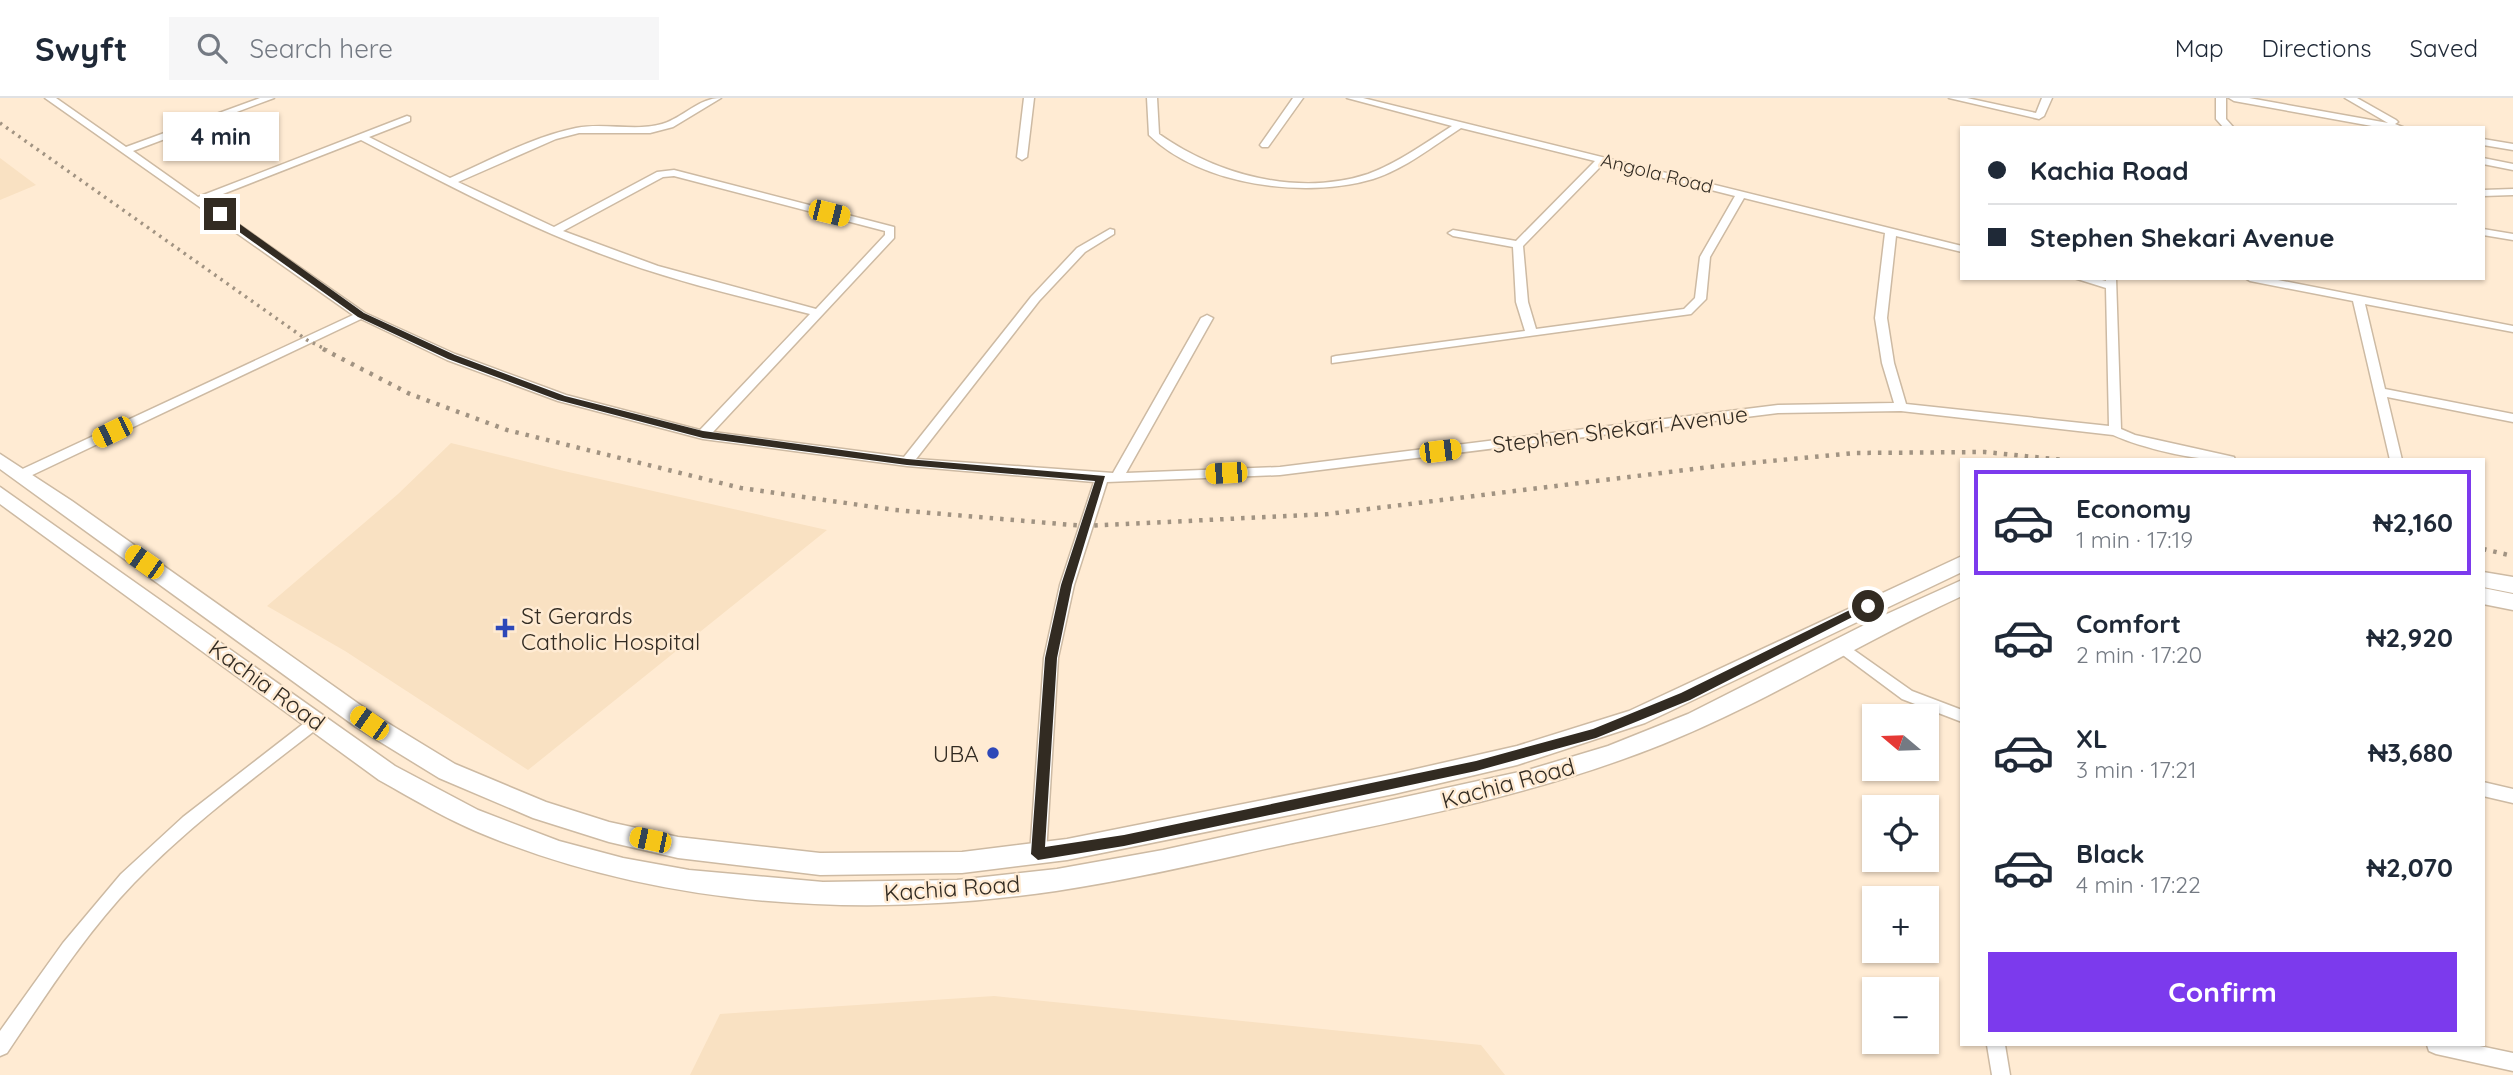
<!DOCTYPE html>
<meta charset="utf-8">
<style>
:root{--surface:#fff;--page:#f6f6f7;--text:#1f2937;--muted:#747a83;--line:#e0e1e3;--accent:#7c3aed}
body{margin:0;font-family:Quicksand,sans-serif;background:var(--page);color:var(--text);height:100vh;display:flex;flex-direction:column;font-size:26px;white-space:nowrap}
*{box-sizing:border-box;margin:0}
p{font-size:23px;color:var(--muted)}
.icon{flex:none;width:38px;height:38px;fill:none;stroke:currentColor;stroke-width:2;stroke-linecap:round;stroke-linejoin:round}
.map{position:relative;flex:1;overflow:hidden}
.panel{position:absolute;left:1960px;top:360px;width:525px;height:588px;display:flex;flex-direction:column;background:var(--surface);border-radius:0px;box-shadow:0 2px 5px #0004}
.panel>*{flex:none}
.hud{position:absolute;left:1960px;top:28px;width:525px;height:154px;border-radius:0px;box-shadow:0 2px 5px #0004;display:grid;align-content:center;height:154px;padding:0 28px;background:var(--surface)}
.needle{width:46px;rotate:289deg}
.buttons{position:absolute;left:1862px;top:606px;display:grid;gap:14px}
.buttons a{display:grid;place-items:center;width:77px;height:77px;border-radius:0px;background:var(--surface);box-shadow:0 2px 5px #0004;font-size:35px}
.end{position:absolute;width:32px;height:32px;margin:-16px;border:9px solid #322b22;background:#fff;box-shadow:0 0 0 4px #fff}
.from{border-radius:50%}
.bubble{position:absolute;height:49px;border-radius:0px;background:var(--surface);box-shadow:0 2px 5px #0004;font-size:23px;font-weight:700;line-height:49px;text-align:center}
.car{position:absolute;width:21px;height:42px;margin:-21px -10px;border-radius:9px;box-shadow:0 0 5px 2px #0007;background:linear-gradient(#f5c518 24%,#345 0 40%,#f5c518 0 76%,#345 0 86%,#f5c518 0)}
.hud b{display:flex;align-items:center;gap:24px;height:66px;font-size:26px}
.hud b+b{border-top:2px solid var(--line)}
.hud i{width:18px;height:18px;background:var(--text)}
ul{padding:12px 0 0;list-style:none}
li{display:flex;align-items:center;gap:21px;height:105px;margin:0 14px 10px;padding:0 14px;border:4px solid transparent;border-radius:0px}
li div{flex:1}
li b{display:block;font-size:26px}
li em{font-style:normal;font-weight:700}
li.on{border-color:var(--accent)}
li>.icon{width:63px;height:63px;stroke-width:1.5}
.cta{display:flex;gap:14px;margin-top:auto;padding:14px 28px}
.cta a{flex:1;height:80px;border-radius:0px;background:var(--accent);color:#fff;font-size:28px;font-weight:700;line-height:80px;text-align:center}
header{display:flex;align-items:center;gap:42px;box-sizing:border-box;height:98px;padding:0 35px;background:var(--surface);border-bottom:2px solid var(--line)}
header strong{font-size:33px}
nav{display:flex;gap:38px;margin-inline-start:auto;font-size:24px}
.search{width:490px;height:63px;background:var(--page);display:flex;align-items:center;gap:18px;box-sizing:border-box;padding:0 24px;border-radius:0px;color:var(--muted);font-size:26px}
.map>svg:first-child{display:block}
.built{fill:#f9e1c2}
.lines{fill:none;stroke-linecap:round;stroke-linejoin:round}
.street-casing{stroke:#cdbaa3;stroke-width:3}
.primary-casing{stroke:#cdbaa3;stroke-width:3}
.street{fill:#fff;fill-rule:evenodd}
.primary{fill:#fff;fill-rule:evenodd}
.rail-far1{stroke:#a19382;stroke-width:3.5;stroke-dasharray:2.5 5;stroke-linecap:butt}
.rail{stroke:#a19382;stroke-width:4.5;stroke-dasharray:3.5 7;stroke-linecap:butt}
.route{fill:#322b22}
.poi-dot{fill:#2e48b8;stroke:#ffebd3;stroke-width:2.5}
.labels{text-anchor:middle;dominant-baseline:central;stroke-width:5;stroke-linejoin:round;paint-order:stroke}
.far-street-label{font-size:19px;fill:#322b22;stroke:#ffebd3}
.street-label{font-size:23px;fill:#322b22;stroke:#ffebd3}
.poi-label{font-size:23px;fill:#322b22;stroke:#ffebd3;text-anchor:start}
</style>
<header>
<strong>Swyft</strong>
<div class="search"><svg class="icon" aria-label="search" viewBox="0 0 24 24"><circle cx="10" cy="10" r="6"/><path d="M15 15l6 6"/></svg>Search here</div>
<nav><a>Map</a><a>Directions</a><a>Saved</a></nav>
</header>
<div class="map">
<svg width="2513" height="977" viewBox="0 0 2513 977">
<rect width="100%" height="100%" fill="#ffebd3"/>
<path class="built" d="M0,60l36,27 -36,15z
M451,345l113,28 263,59 -299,240 -183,-119 -78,-45 131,-112z
M994,898l487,49 24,30h-815l30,-61z"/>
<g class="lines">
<defs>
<path id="street" d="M45,0h11l70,49 134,-49h14l-141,53 65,46 209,-81 3,1v4l-41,16 81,41c41,-18 82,-41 126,-50 28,-6 58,4 86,-4 21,-6 36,-26 59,-26l-48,29 -23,6h-71l-23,6 -98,43 96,45 103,-55 17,-2 220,57v11l-181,194 191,25 127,-160 46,-49 33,-19 4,1v4l-29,18 -46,49 -123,158 197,14 88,-155 6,-3 6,3 -87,155 154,-6 498,-62 116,-2 -12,-40 -7,-45 10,-85 -141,-35 -34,59 -4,42 -15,15 -359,49v-6l4,-1 189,-25 -9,-29 -3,-55 -60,-11 -5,-3 5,-3 63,11 79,-80 -134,-33c-28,18 -56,41 -88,51 -67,20 -172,7 -224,-44l-2,-37h10l2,36c58,41 139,63 209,40 30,-11 57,-31 84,-48l-105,-28h16l599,148v6l-66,-16 -9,82 7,45 12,41 203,22 -3,-138 -32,-10h20l12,3v-3h10l5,151 14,6 99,22 1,3c-34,2 -91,-11 -122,-25l-212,-24 -123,2 -498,62 -173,7 -33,103 -16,73 -12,196 -2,5 -6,2 -6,-2 -2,-5 14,-196 16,-73 34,-103 -187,-16 -204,-27 -145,-38 -111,-41 -86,-41 -335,159h-10l-1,-3 1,-3 337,-157zM361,42c77,40 154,81 235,112 69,27 142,44 214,62l-110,116 -134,-35 -111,-41 -90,-41 -160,-112zM1604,65l131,33 -35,61 -5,41 -11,11 -148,20 -8,-27 -5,-56zM674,78l211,55v4l-69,74 -158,-43 -95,-35 100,-54z
M1024,0h10l-7,59 -5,3 -5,-3z
M1293,0h10l-35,49h-6l-2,-2z
M1949,0h18l69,15 6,-15h10l-8,18 -5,3z
M2216,0h10v21l8,9h-10l-8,-9z
M2229,0h20l139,25 -43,-25h12l39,22 2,2 -3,2 10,4h-22l-149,-27z
M2483,41l30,5v6l-30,-5z
M2483,60l30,6v6l-30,-6z
M2513,91v6l-30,1v-6z
M2483,131l30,5v6l-30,-5z
M2245,180h23l245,48v6l-148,-28 20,85 128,25v8l-126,-25 15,63h-12l-37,-159 -103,-20z
M1841,543l71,50 50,19v12l-60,-23 -66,-49 -2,-4 2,-4z
M317,617l5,2 3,4 -3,4c-64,50 -131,99 -188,158 -49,51 -88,112 -127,170l-7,3v-25l63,-88 58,-69 62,-57 129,-100z
M2483,684l30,7v14l-30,-7z
M1987,947h18l5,30h-18z
M2427,947h48l38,8v18l-77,-17 -7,-3z"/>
<path id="primary" d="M0,356l72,47 301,213 82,50 91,38 63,20 69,15 142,16 142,-1 105,-13 327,-65 123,-28 112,-35 333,-155v16l-317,151 -128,42 -123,29 -327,66 -105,13 -142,2 -142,-17 -69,-16 -76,-24 -94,-40 -83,-51 -356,-258z
M0,389l395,279 83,44 81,31 64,17 66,12 134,12 134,-2 100,-11 106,-19 365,-80 80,-24 80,-32 190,-96 84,-38v16c-101,46 -196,107 -299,148 -119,48 -245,73 -370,99 -79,17 -157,36 -237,48 -189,28 -388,17 -566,-54 -39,-15 -75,-37 -111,-57l-379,-276z
M2483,474l30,5v16l-30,-6z
M2483,490l30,6v16l-30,-6z"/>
</defs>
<use href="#street" class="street-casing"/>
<use href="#primary" class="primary-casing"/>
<use href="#street" class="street"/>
<use href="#primary" class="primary"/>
<path class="rail-far1" d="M0,25l307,217 20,10"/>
<path class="rail" d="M323,251l87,45 97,36 234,58 154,22 190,16 243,-12 390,-48 136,-13 131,-1 79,8
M2483,451l30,7"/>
</g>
<path class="route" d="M217,114h6l141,101 91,42 110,41 138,35 204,28 198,17 -33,109 -15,73 -12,189 79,-12 352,-74 117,-32 88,-36 183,-90 10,3 -184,94 -94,38 -120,33 -352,75 -86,14 -7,-6 14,-196 16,-73 34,-104 -188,-16 -204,-27 -145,-38 -110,-41 -90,-42 -141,-101z"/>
<g class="poi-dot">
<path d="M501.5 519.5h7v7h7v7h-7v7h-7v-7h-7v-7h7z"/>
<circle cx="993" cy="655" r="7"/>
</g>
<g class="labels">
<g class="far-street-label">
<text transform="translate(1657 75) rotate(14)">Angola Road</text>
</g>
<g class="street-label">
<text transform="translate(1620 331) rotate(-7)">Stephen Shekari Avenue</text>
<text transform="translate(267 587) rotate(36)">Kachia Road</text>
<text transform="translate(1508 685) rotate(-15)">Kachia Road</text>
<text transform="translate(952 790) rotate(-4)">Kachia Road</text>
</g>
<g class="poi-label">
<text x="521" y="517">St Gerards<tspan x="521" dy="26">Catholic Hospital</tspan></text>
<text x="979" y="655" text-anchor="end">UBA</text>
</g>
</g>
</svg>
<div class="buttons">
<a><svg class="needle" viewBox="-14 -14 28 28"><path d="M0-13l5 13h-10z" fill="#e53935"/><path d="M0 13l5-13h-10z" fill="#747a83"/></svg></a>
<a><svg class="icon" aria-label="locate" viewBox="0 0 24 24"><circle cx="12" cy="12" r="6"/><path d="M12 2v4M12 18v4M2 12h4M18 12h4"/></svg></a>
<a>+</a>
<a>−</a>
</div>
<i class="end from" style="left:1868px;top:508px"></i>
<i class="end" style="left:220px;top:116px"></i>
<div class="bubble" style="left:163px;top:14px;width:116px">4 min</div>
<i class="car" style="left:829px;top:115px;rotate:104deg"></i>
<i class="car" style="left:112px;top:334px;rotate:244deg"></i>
<i class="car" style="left:1440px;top:353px;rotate:83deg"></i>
<i class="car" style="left:1226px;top:375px;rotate:267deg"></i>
<i class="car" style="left:144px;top:464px;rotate:305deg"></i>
<i class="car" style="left:369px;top:625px;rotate:305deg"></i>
<i class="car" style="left:650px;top:742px;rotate:282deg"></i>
<div class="hud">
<b><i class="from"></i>Kachia Road</b>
<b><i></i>Stephen Shekari Avenue</b>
</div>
<section class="panel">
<ul>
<li class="on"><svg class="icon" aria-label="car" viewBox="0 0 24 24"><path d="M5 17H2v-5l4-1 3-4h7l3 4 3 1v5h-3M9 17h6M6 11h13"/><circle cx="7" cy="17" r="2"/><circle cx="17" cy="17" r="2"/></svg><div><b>Economy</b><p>1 min · 17:19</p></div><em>₦2,160</em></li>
<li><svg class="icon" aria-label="car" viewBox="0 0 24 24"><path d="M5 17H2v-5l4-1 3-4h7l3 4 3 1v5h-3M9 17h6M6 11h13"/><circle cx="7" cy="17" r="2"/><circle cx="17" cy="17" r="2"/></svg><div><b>Comfort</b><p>2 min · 17:20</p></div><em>₦2,920</em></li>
<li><svg class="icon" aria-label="car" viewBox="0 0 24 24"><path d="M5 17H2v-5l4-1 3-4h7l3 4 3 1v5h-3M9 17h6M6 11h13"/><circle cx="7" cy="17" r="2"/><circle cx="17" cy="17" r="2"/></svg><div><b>XL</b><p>3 min · 17:21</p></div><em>₦3,680</em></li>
<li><svg class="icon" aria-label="car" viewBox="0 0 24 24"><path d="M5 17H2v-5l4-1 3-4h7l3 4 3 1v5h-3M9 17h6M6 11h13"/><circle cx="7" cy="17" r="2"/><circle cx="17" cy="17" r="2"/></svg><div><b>Black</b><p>4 min · 17:22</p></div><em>₦2,070</em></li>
</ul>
<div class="cta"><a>Confirm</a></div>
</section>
</div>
